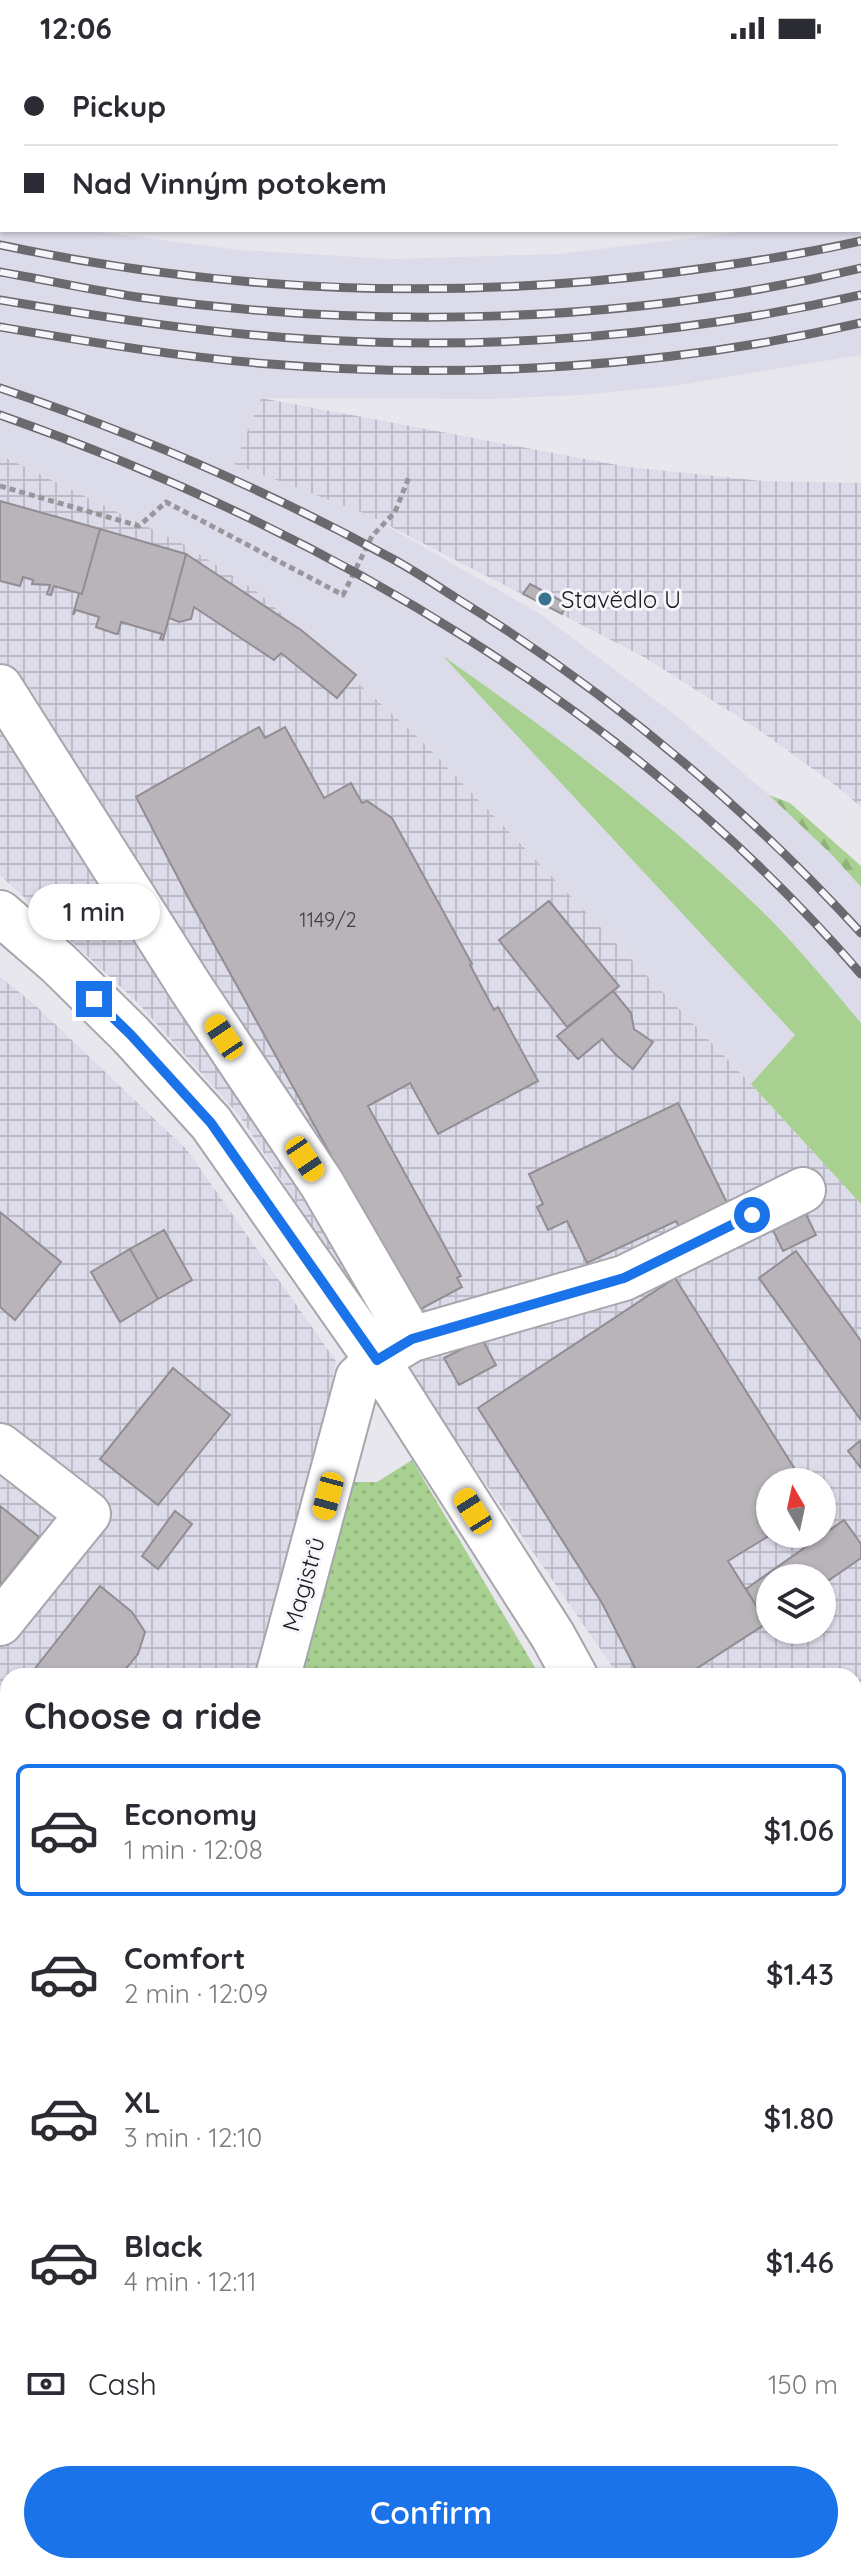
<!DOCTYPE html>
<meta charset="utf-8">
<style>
:root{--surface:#fff;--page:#f2f2f3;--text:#2b2b33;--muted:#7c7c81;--line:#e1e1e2;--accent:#1a73e8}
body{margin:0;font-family:Quicksand,sans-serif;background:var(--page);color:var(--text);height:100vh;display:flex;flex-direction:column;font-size:30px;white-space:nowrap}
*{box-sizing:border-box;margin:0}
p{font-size:26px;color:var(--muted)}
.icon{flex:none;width:44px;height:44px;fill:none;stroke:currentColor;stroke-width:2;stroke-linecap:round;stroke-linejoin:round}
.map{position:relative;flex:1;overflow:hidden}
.details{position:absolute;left:0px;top:1612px;width:862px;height:906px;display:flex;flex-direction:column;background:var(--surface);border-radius:24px 24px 0 0;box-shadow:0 2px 6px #0004}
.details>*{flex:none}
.top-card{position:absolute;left:0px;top:0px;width:862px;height:176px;box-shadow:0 2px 6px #0004;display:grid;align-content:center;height:176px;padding:0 24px;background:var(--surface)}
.needle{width:52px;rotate:351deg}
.controls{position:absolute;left:756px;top:1412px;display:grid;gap:16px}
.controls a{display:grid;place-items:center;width:80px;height:80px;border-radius:50%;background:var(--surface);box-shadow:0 2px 6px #0004;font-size:40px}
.end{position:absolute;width:36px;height:36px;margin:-18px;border:10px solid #1a73e8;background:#fff;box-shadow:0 0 0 4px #fff}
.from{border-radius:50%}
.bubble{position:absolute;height:56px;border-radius:28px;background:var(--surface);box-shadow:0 2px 6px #0004;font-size:26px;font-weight:600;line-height:56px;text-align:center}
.car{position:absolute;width:24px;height:48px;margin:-24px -12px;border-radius:10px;box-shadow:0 0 6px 2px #0007;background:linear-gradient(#f5c518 24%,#345 0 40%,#f5c518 0 76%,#345 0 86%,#f5c518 0)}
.top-card b{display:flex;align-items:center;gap:28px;height:76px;font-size:30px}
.top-card b+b{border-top:2px solid var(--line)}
.top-card i{width:20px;height:20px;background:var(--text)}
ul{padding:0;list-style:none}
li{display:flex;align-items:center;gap:24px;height:132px;margin:0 16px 12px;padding:0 8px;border:4px solid transparent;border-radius:12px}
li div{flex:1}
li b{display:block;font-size:30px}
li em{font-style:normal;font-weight:600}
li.active{border-color:var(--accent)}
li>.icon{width:72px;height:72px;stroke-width:1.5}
h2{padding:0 24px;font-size:36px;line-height:96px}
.pay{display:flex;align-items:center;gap:20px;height:88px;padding:0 24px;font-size:30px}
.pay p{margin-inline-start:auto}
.button{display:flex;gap:16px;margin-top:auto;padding:16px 24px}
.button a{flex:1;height:92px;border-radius:48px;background:var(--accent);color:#fff;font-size:32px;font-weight:600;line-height:92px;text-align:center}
.status{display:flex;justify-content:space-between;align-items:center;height:56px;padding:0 40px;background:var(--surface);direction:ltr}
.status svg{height:22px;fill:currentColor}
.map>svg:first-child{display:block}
.built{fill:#dcdbe9}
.industrial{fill:url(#industrial-grid);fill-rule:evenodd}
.grass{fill:#a8d191}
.forest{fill:url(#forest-firs)}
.park{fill:url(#park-dots)}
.building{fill:#b9b4b9;stroke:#928d92;stroke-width:2}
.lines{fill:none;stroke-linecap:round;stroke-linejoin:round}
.minor-casing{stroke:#a6a6ac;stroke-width:48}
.path{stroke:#97969b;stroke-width:5;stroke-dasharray:6 4;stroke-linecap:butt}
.minor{stroke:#fff;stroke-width:44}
.rail-casing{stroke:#6a696d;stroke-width:9}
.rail{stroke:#f5f5fb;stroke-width:6;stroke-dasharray:18;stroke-linecap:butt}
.route{stroke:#1a73e8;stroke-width:10}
.poi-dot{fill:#3a738d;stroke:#f5f5fb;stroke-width:3}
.labels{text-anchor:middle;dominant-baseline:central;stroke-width:6;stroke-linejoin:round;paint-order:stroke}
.number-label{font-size:20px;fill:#424044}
.poi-label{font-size:24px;fill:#1b1a1d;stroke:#f5f5fb;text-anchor:start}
.street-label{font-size:24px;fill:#1b1a1d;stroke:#f5f5fb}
</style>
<div class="status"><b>12:06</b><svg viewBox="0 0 49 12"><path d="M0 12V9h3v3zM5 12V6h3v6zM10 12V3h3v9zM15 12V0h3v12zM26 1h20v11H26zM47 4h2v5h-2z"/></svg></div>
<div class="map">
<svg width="861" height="2517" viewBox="0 0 861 2517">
<defs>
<pattern id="industrial-grid" width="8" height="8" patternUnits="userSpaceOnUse" patternTransform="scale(2)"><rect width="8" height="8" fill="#dcdbe9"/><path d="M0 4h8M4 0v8" fill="none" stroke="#bcbbc7"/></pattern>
<pattern id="forest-firs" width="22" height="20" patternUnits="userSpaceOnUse" patternTransform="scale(2)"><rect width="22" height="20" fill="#a8d191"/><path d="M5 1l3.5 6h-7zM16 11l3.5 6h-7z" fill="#90b37d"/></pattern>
<pattern id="park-dots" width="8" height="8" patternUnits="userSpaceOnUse" patternTransform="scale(2)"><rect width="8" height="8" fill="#a8d191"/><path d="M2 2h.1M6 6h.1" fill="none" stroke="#90b37d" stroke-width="1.8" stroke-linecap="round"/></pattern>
</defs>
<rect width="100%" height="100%" fill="#e8e7ed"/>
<path class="built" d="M861,153v146l-188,31 -93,9 -86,4 -233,-1 -26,66 131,50 176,101 131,98 96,82 64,61 28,31v136l-26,-31 -233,-220 -155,-113 348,376 -44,49 -328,-342 -164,-149 -72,-47 -187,-91v-242l2,17h81l157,20 152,9 167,-5 196,-24h105z"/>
<path class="industrial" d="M261,342l367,69 134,14 99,2v324l-26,-22 -73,-53 -118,-75 -278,-143 -132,-50z
M0,399l187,91 72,47 164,149 328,342 110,120v868l-7,-11v-385h-235l-226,-326 -154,-235 -101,-112 -138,-128zM770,1426h52v52h-52zM770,1522h52v52h-52z
M0,921l34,27 153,146 149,211 -36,188 -36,127h-256v310l-8,6z
M861,2395v80l-7,-12v-62z"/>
<path class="grass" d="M0,0l148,2h-146v156z
M535,0h326v60l-1,-58h-349z
M443,600c114,80 226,164 326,262 32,33 62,69 92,105v181l-110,-120 44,-49z"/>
<path class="forest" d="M769,739l21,8 71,63v21l-28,-31z
M8,2102v225l-8,4v-224z"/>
<path class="park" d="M412,1404l128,216h-250l60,-194h27z
M8,1960v142l-8,5v-141z
M854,2141l7,10v244l-7,6z
M8,2327v183h846v-47l7,12v42h-861v-186z"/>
<path class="building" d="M0,445l100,28 -18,65 -28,-8 -3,9 -4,-1 3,-9 -18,-1 1,-4 -10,-3 -3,9 -20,-5z
M100,473l86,25 -23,86 -3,-1 2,-5 -41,-12 -3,12h-2l-20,-7 3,-10 -23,-7 -3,5 6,-22 3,1z
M186,498l115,76 55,45 -19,23 -56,-45 -7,7 -80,-53 -3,12 -12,3 -10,-4z
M530,528l37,20 -5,10 -39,-20z
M259,671l6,11 20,-11 39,71 27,-15 11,20 5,-2 25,17 80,146 -2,1 24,45 4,-3 40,74 -100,53 -28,-51 -42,23 93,170 -4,2 5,9 -45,24 -228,-412 -53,-102z
M549,845l70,85 -52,41 -68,-87z
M613,935l18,22 3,16 19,13 -20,27 -18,-15 -13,-15 -24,20 -21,-23z
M678,1047l53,108 -48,24 -7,-14 -89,42 -20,-42 -19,9 -11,-23 6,-3 -14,-30z
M804,1154l12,25 -33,16 -12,-25z
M0,1156l61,50 -46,58 -15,-13z
M164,1174l28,50 -34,19 -28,-50z
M130,1193l28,50 -38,23 -29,-50z
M796,1195l65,90v79l-102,-142z
M675,1222l128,204h-33l2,52 -44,27 39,62 -82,53h-46l-37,-73 -124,-195z
M482,1283l14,26 -37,20 -15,-27z
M173,1312l57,47 -72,90 -58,-46z
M861,1384v28l-13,-17z
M0,1450l39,31 -39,49z
M175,1455l17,13 -34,45 -16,-13z
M844,1464l17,24v14l-39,27v-7h-52v43l-3,2 -21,-34z
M100,1530l32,26 13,20 -7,22 -18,22h-91z
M8,1646v115l-8,10v-115z
M861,1695v57l-7,3v-57z
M861,1783v58l-7,3v-58z"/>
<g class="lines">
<defs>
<path id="minor" d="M0,631l191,301 131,196 90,155 -35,21 -19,18 -80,298
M0,857l58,50 73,72 80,88 166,237 176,276 22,40
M412,1283l212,-61 179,-88
M0,1390l88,68 -88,109
M0,1950l8,-6
M854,2090l7,9"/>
</defs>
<use href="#minor" class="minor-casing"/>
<path class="path" d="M0,430l139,40 27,-24 177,93 29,-59 23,-24 14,-35
M854,2286l7,-2
M0,2369l8,-5
M214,2517l14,-7
M454,2517l6,-7
M734,2517l5,-7"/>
<use href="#minor" class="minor"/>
<defs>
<path id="rail" d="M0,189c222,47 451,56 676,27 62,-8 124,-17 185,-31
M0,216c46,8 91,18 137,25 236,33 492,27 724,-29
M0,244c102,17 204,33 307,39 184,12 374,-3 554,-44
M0,271c90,15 179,30 270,37 193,16 402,3 591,-41
M0,332c133,45 265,101 389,169 23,12 45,27 67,41 150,92 286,205 405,335
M0,359c325,114 634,296 861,559"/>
</defs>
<use href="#rail" class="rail-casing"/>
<use href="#rail" class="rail"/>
</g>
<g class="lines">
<path class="route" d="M94,943l37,36 80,88 166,237 35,-21 212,-61 128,-63"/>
</g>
<circle class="poi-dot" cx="545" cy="543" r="8"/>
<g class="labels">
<g class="number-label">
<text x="328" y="863">1149/2</text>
</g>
<g class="poi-label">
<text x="561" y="543">Stavědlo U</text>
</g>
<g class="street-label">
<text transform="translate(303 1528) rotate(-74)">Magistrů</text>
</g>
</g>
</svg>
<div class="controls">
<a><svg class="needle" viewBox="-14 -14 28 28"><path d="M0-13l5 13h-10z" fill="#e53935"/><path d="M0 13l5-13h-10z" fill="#7c7c81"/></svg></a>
<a><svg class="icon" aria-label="layers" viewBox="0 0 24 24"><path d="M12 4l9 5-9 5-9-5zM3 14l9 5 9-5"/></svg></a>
</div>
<i class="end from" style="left:752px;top:1159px"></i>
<i class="end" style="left:94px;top:943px"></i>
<div class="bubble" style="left:28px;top:828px;width:132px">1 min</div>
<i class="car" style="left:224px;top:981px;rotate:326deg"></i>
<i class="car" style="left:305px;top:1103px;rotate:146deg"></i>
<i class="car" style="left:328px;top:1440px;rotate:195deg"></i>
<i class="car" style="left:473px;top:1455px;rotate:328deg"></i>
<div class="top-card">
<b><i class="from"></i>Pickup</b>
<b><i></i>Nad Vinným potokem</b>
</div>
<section class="details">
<h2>Choose a ride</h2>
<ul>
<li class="active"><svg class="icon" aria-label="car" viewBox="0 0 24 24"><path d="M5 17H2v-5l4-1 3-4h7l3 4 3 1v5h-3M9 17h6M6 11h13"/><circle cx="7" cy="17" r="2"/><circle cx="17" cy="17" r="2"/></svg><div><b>Economy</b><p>1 min · 12:08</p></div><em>$1.06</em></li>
<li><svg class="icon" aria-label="car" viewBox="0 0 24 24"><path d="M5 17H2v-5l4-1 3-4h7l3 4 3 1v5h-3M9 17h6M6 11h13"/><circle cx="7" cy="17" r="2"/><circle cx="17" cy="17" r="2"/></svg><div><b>Comfort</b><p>2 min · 12:09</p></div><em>$1.43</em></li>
<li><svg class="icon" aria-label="car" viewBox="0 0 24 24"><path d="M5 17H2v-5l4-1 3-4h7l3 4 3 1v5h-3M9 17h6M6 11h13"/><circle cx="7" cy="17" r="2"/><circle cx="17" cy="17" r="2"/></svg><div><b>XL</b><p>3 min · 12:10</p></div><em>$1.80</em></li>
<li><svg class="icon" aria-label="car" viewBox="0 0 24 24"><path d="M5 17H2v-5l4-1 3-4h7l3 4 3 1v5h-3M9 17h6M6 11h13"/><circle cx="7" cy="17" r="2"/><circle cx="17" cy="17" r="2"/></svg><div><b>Black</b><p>4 min · 12:11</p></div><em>$1.46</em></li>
</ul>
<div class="pay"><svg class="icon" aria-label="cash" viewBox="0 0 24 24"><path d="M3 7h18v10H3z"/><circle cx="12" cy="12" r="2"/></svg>Cash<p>150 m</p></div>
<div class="button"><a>Confirm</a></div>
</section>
</div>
